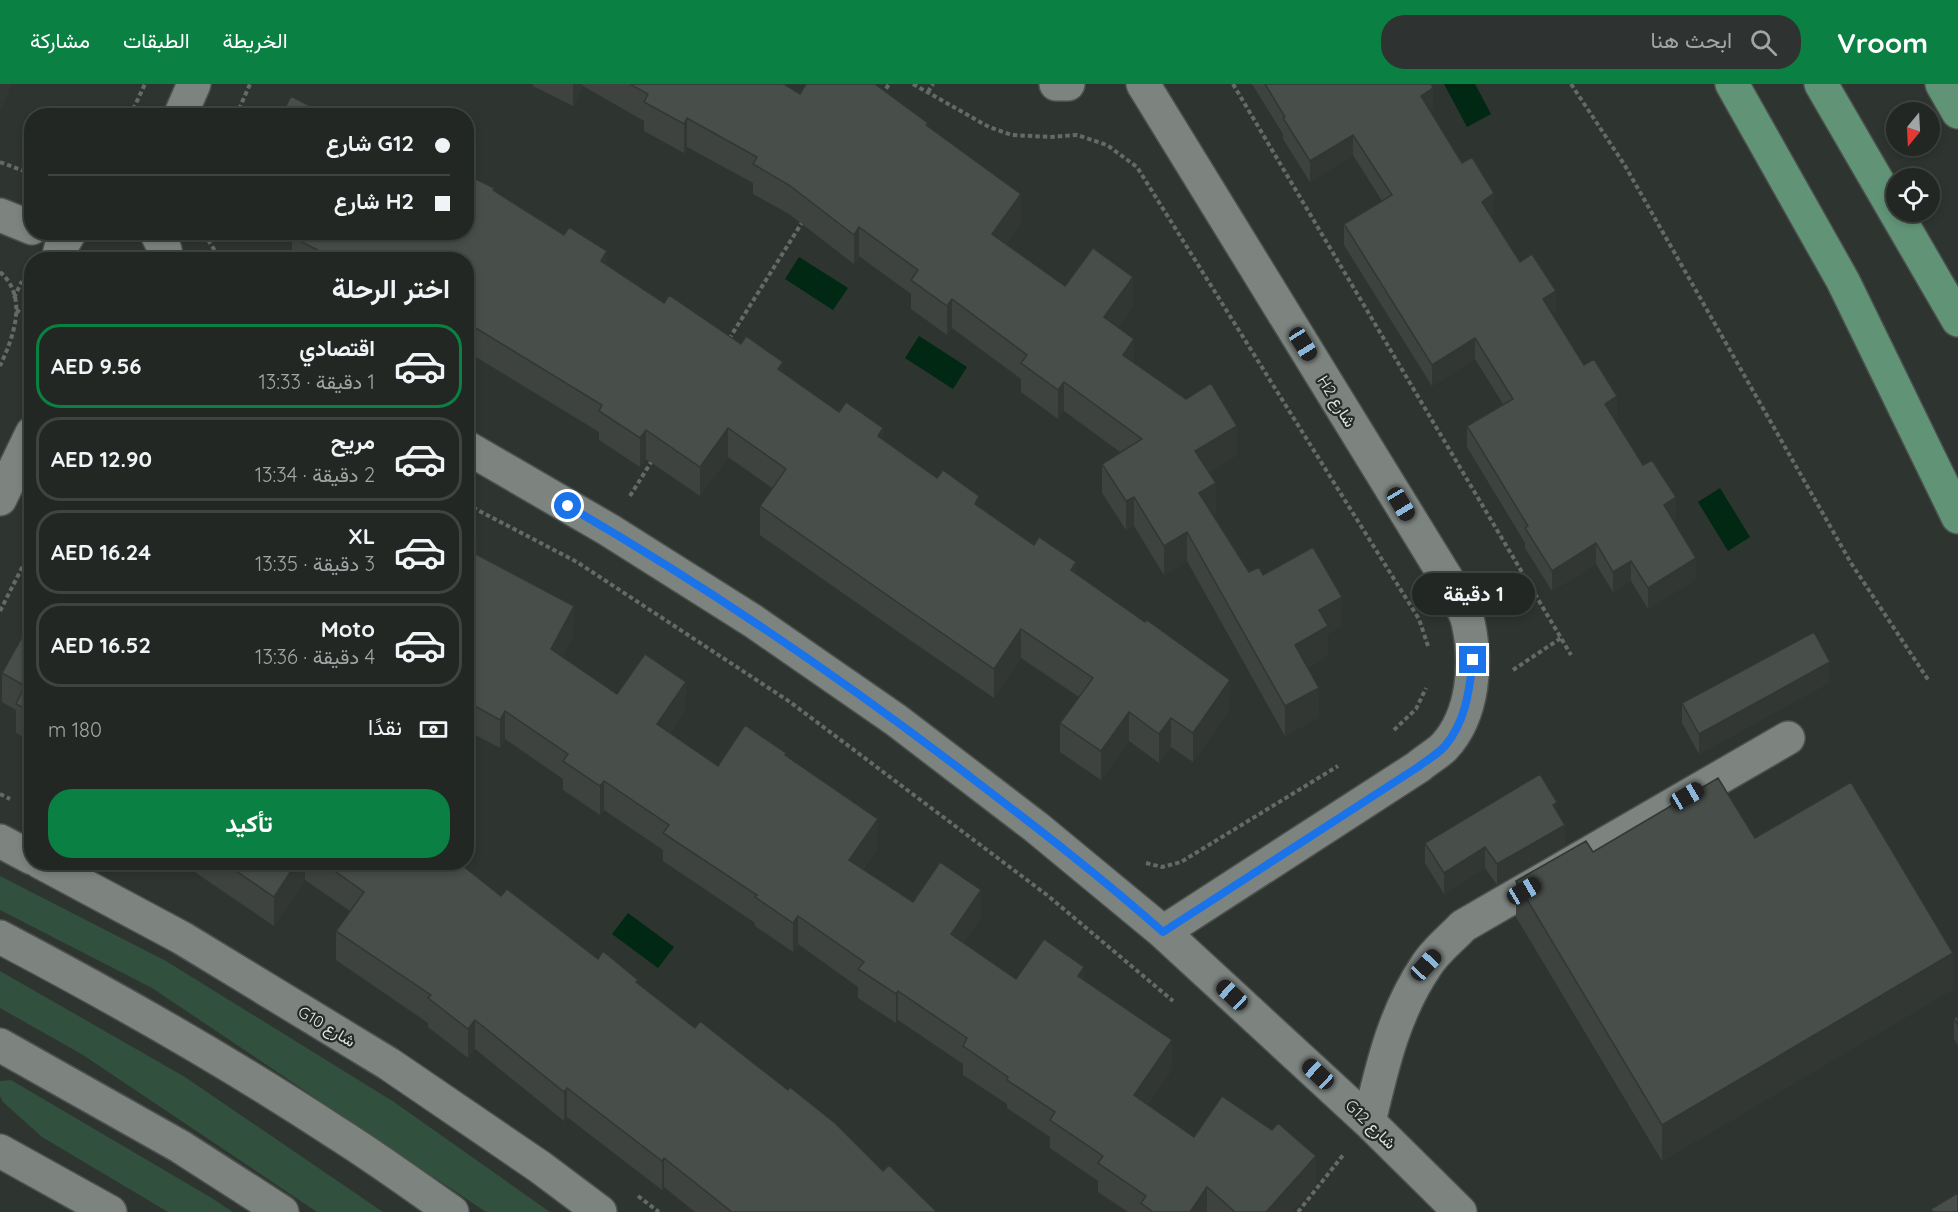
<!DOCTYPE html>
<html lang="ar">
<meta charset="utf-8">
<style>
:root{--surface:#222724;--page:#2e3331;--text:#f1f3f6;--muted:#a2a5a6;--line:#3f4441;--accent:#0b8043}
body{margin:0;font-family:Quicksand,Vazirmatn,sans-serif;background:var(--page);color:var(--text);direction:rtl;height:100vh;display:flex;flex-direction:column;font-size:22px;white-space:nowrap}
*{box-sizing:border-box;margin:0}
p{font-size:20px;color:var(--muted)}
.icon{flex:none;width:33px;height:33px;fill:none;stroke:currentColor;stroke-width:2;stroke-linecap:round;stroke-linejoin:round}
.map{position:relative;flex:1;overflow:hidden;direction:ltr}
.details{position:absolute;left:24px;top:168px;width:450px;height:618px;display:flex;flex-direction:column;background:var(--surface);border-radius:24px;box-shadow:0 3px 9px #0003,0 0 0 2px var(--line);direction:rtl}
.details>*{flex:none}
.top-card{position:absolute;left:24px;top:24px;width:450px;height:132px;border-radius:24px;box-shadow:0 3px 9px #0003,0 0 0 2px var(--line);direction:rtl;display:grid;align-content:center;height:132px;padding:0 24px;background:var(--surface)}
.needle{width:39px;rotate:198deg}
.controls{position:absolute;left:1886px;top:18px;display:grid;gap:12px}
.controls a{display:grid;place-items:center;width:54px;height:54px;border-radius:50%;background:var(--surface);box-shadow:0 3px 9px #0003,0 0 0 2px var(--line);font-size:30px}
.end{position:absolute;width:27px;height:27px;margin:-14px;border:8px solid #1a73e8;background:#fff;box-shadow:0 0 0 3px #fff}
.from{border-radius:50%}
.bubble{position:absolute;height:42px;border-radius:21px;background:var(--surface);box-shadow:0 3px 9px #0003,0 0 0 2px var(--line);font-size:20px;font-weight:700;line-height:42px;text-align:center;direction:rtl}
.car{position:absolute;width:18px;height:36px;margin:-18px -9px;border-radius:8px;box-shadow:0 0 4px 2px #0007;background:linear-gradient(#222 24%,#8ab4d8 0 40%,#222 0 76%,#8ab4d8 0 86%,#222 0)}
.top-card b{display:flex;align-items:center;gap:21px;height:57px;font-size:22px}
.top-card b+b{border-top:2px solid var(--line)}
.top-card i{width:15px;height:15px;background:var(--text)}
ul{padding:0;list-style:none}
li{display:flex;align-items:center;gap:18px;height:84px;margin:0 12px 9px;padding:0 12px;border:3px solid var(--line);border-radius:24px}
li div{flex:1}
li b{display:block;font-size:22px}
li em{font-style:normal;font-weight:700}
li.active{border-color:var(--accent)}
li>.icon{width:54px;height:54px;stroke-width:1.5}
h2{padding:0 24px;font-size:27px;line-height:72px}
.pay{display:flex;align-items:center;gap:15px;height:66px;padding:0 24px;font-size:22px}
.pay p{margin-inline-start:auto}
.action{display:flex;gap:12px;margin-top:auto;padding:12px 24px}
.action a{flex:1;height:69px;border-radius:24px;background:var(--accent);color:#fff;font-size:24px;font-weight:700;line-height:69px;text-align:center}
header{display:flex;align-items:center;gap:36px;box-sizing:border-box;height:84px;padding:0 30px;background:var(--accent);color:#fff}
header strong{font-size:28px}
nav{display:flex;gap:33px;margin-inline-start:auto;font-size:21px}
.search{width:420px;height:54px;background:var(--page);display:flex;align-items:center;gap:15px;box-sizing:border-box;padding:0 21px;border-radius:24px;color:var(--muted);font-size:22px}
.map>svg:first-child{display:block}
.green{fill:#32503e}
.water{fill:#002813}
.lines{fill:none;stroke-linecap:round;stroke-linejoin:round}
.minor-casing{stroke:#4b504d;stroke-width:36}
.major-casing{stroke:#4b504d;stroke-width:36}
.path{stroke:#646a66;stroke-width:4;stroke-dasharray:4.5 3;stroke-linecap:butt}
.minor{stroke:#7d8480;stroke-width:33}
.major{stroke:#619477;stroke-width:33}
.wall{fill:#3e4340}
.shaded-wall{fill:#323734}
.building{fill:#484e4a;stroke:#323734;stroke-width:1.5}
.route{stroke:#1a73e8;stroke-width:8}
.labels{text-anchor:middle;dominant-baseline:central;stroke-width:4.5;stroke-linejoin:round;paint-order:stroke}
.street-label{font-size:16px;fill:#e1e5e3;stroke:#242a26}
</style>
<header>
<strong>Vroom</strong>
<div class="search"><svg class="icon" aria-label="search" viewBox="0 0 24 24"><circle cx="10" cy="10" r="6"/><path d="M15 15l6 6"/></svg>ابحث هنا</div>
<nav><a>الخريطة</a><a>الطبقات</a><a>مشاركة</a></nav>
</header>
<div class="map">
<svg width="1958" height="1128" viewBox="0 0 1958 1128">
<rect width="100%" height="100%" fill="#2e3430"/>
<path class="green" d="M0,792l166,85 228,141 156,110h-64l-334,-224 -152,-78z
M0,887l185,106 198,135h-66l-234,-157 -83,-47z
M11,996l199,117 23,15h-65l-126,-75 -39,-35 -3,-6v-15z"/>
<path class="water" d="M1444,0h31l16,30 -24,13z
M799,173l49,31 -15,22 -48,-31z
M919,252l48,31 -14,22 -48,-31z
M1720,404l30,49 -22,14 -30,-49z
M628,829l46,34 -16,21 -46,-34z"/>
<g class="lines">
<defs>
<path id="minor" d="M1056,0h12
M1143,0l307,500c6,12 15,25 18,38 9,40 6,93 -24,125 -7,7 -18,13 -26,20l-255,165
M180,32l14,-32
M0,131l32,13
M156,148l9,18 2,10
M58,176l3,-13 9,-15
M466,363l143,83 144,91 143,99 140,107 127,105 206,190 91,90
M0,415l32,-66
M0,757l32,17
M40,778l142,76 207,126 151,103 60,45
M0,853c114,60 227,124 335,195 40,25 78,53 117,80
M0,961l181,102 101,65
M1369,1038c13,-55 25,-109 57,-156 9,-15 25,-27 37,-40l325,-188
M0,1067l110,61"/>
<path id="major" d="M1732,0l111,197 115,236
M1821,0l137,236
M1942,0l16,28"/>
</defs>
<use href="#minor" class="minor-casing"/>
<use href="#major" class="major-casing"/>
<path class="path" d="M913,0l76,43 23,8 38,2 27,-2 30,10 30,22 282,452 9,27
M1233,0l338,571
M1571,0l53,80 227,399 78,118
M928,8l5,-8
M882,11l7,-11
M130,32l15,-32
M236,32l14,-32
M0,78l32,12
M208,156l13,20
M0,188c29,25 13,66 0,94
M14,214l8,-17
M16,226l16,8
M729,255l74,-118
M630,412l23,-37
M466,420l111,58 213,140 257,193 126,106
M0,527l32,-63
M1513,586l48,-32
M1394,646l22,-21 10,-21
M0,710l10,5
M1146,779l16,4 19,-5 157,-96
M638,1112l21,16
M1298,1128l46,-58"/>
<use href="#minor" class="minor"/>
<use href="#major" class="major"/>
</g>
<path class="wall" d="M533,0h251l16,10 128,33 93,96 -15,21 59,42 68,20 -15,21 16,35 103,93 -28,17 7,40 -4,2 37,58 14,3 79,51 -14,8v21l-20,12 11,50 -34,19 -98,-175 -23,14 -30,-49 -8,4 -24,-37v-29l18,-12 -56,-41 -6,8 -37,-27v-13l-69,-51 -5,7 -36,-26v-15l-52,-38 -5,8 -65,-50 -36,-20v-11l-66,-36 -3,6 -40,-22v-10l-61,-35 -10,20 -40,-20z
M1252,0h179l2,24 -3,2 64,104 -3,2 29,46 36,50 -4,2 65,102 -3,2 62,100 -3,2 23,59 -48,30 -17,-28 -18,11 -17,-28 -44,27 -27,-43v-5l-58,-96v-21l36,-22 -28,-45 -43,27 -88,-141v-21l38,-23 -29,-46 -43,27 -27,-43v-5z
M494,107l170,112 119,70 56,39 44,27 54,39 139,95 154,136 -37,53 -22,-15 -12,16 -30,-22 -28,39 -41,-28v-29l19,-26 -58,-39 -27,40 -97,-67 -137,-96v-29l12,-18 -44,-31 -28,39 -54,-37 -6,8 -41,-27v-8l-133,-81v-91h-174v-23z
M466,449l11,22 97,80 -12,22 55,37 69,16 -16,23 48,33 68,-10 92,91 -15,22 50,33 68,16 -17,25 52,36 68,2 88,88 -24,35 46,33 122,48 -24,27h-164l-30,-20v-11l-48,-33v-11l-43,-29v-4l-44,-29v-11l-65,-44 -2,3 -38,-25v-11l-60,-43 -5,8 -38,-26v-3l-92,-62v-11l-59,-40 -4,5 -37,-25v-11l-58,-40 -5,9 -34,-18z
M32,540v117l-16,-8v-23l-14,-8v-29z
M1830,598l-131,72 -17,-31v-20z
M32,669v44l-7,-4v-29z
M1557,727l8,34 -68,40 -12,-17 -41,26 -19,-31v-20z
M1755,754l198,151 -291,172 -146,-244v-36l77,-29z
M157,778h18l-5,9z
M180,778h278l43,34 137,88 57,44 242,184h-242l-31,-25 -2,3 -95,-73 -3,4 -89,-72 -7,9 -40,-31v-4l-92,-63v-29l14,-20 -45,-31 -31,46z
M1958,932v30l-4,-7v-21z"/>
<path class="shaded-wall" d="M0,0h12l-12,29z
M573,0h10v2l-10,20z
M1433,4v20l-12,8v-20z
M687,34v29l-3,6v-29z
M1353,51v20l-43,27v-21z
M1494,109v21l-12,8v-20z
M1021,110v29l-29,40v-29z
M859,143v29l-5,8v-29z
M607,167v29l-6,-19z
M1133,193v29l-29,40v-29z
M1556,207v21l-13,8v-21z
M952,215v29l-5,7v-29z
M1475,254v21l-43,27v-21z
M1134,255v29l-11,-13z
M783,278v29l-5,-22z
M1064,298v29l-6,8v-29z
M1617,312v20l-12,8v-20z
M1237,342v29l-42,25v-29z
M728,344v29l-28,39v-29z
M883,344v29l-5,-21z
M646,346v29l-6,8v-29z
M1216,399v29l-17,10v-29z
M979,412v29l-4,-21z
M1134,413v29l-8,4v-29z
M1676,413v21l-12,7v-20z
M1187,448v29l-23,14v-29z
M477,454v29l-7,-16z
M1596,459v21l-44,27v-20z
M1696,474v21l-48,30v-21z
M1631,477v20l-18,11v-20z
M1076,478v29l-5,-21z
M1342,513v29l-14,8v21l-33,19v-29l24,-35z
M574,522v29l-23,43v-29z
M1021,545v29l-27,40v-29z
M1830,578v20l-131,72v-20z
M1230,596v29l-37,53v-29z
M686,598v28l-29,43v-29z
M1319,604v29l-34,19v-30z
M505,627v28l-5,9v-28z
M1129,628v29l-28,39v-29z
M1171,634v29l-12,16v-29z
M604,697v29l-4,5v-29z
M1557,718v21l-4,-18z
M878,735v28l-29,41v-28z
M1565,741v20l-68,40v-21z
M1485,763v21l-41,26v-21z
M170,778h5l-5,9z
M297,778h8v18l-31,46v-29z
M981,806v28l-30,44v-28z
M798,832v28l-5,8v-29z
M1953,869v36l-291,172v-36z
M1084,883v29l-6,-20z
M898,907v29l-2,3v-29z
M475,936v29l-7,9v-29z
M1172,956v29l-38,55v-29z
M567,1004v29l-3,4v-29z
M1316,1072v29l-24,27h-26z
M664,1074v29l-2,3v-29z
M1207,1103v25h-17z"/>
<path class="building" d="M630,0h154l16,10 6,-10h69l53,39 -2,2 95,69 -29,40 73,52 28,-38 40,29 -29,40 30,22 -11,16 63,44 25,-16 26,43 -42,25 21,32 -17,10 50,79 10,-5 4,8 50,-28 29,50 -23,13 9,16 -33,19 24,43 -34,18 -98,-174 -23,14 -30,-49 -8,4 -24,-37 40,-25 -78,-57 -6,8 -37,-27 6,-8 -75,-56 -5,7 -36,-26 7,-10 -59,-43 -5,8 -65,-50 -36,-21 4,-7 -70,-39 -3,6 -40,-22 4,-8z
M1265,0h166l2,4 -12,8 41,67 10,-6 22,36 -12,9 38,60 12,-8 24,37 -13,8 41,66 10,-6 23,37 -12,8 38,61 9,-5 24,37 -12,8 32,53 -48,30 -17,-27 -18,11 -17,-29 -44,28 -27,-43 3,-2 -61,-100 46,-27 -38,-61 -43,27 -88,-141 48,-29 -39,-60 -43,26 -27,-43 2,-1z
M291,12l38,20h-48z
M466,90l28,14 -1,2 71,45 5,-8 38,24 -6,10 63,42 5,-8 72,49 5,-8 37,26 -5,7 61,43 7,-10 37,26 -5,8 59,42 6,-8 36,26 -4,8 59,41 5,-8 37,25 -5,8 74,52 2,-2 83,60 -37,53 -22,-15 -12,16 -30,-22 -28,39 -41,-28 33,-45 -72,-49 -27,40 -97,-67 -137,-96 26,-37 -58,-41 -28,39 -54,-37 -6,8 -41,-27 3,-6 -136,-83v-62h-129l-45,-23 3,-5h171z
M466,449l11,5 -7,13 104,55 -23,43 66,45 28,-40 41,28 -29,42 61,42 27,-41 41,28 -1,2 93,64 -29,41 64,42 27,-40 41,28 -30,44 65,45 28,-40 40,28 -6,9 94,64 -38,55 60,42 28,-41 50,34 6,-7 38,33 -50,56h-31l-28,-25 -17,25h-37l-12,-9 5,-7 -48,-33 5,-7 -53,-36 5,-8 -48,-32 1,-3 -45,-31 4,-8 -69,-47 -2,3 -38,-25 6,-7 -66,-46 -5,7 -38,-26 2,-2 -94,-62 6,-8 -65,-44 -4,5 -37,-25 5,-7 -63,-43 -5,9 -34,-19z
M30,539l2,1v88l-16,-8 9,-18 -23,-13z
M1814,548l16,30 -131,72 -17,-31z
M32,669v15l-7,-4z
M1540,690l17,28 -4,3 12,20 -68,39 -12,-17 -41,26 -19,-30z
M1718,694l37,60 96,-56 102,171 -291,172 -146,-244 70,-40 7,11z
M223,778h74l-23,35z
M322,778h136l43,34 6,-7 91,70 5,-8 35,29 -2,2 59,46 5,-7 88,69 2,-3 45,36 48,48 6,-6 48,47h-205l-68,-54 -2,3 -95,-73 -3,4 -89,-72 -7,9 -40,-31 3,-3 -95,-64 28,-39z
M1958,932v9l-4,-7z
M1958,1109v19h-25l-2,-3z"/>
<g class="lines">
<path class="route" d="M568,422c138,80 270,170 396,266 68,52 135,103 199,160l255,-165c9,-7 20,-13 27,-21 21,-25 24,-55 28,-86"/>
</g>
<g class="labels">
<g class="street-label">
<text transform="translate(1337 317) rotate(58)">H2 شارع</text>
<text transform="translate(327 942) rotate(31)">G10 شارع</text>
<text transform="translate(1371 1040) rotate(44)">G12 شارع</text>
</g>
</g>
</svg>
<div class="controls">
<a><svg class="needle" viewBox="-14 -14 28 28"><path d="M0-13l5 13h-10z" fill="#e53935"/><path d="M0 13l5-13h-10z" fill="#a2a5a6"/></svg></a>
<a><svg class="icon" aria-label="locate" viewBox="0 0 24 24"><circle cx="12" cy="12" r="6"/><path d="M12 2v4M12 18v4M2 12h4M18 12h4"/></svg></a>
</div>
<i class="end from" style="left:568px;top:422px"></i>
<i class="end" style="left:1473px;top:576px"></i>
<div class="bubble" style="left:1412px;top:489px;width:123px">1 دقيقة</div>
<i class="car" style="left:1303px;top:260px;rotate:148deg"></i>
<i class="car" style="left:1401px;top:420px;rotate:149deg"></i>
<i class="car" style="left:1687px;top:712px;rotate:60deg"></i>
<i class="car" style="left:1524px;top:807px;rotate:60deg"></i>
<i class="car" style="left:1426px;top:881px;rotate:43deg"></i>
<i class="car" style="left:1232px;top:911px;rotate:313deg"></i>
<i class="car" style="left:1318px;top:990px;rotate:313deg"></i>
<div class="top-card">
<b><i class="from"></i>G12 شارع</b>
<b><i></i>H2 شارع</b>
</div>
<section class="details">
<h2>اختر الرحلة</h2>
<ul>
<li class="active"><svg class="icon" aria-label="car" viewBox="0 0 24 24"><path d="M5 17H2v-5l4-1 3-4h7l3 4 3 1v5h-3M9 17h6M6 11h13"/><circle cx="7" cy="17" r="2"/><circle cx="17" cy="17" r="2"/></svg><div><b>اقتصادي</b><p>1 دقيقة · 13:33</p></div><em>AED 9.56</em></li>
<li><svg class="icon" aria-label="car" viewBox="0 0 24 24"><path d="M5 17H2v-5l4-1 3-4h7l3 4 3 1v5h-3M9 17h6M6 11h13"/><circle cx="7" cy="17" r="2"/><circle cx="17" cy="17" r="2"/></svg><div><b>مريح</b><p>2 دقيقة · 13:34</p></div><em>AED 12.90</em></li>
<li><svg class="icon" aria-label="car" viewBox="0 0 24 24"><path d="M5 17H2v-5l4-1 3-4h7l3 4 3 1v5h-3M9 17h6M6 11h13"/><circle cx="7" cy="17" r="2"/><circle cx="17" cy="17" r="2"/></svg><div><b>XL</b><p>3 دقيقة · 13:35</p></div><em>AED 16.24</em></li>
<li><svg class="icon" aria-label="car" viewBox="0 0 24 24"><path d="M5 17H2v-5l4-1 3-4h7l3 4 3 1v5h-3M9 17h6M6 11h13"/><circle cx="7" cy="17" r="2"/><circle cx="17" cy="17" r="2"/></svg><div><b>Moto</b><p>4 دقيقة · 13:36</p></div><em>AED 16.52</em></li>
</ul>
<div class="pay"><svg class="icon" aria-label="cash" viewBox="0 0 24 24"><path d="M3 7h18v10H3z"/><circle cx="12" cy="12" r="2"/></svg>نقدًا<p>180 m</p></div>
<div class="action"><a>تأكيد</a></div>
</section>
</div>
